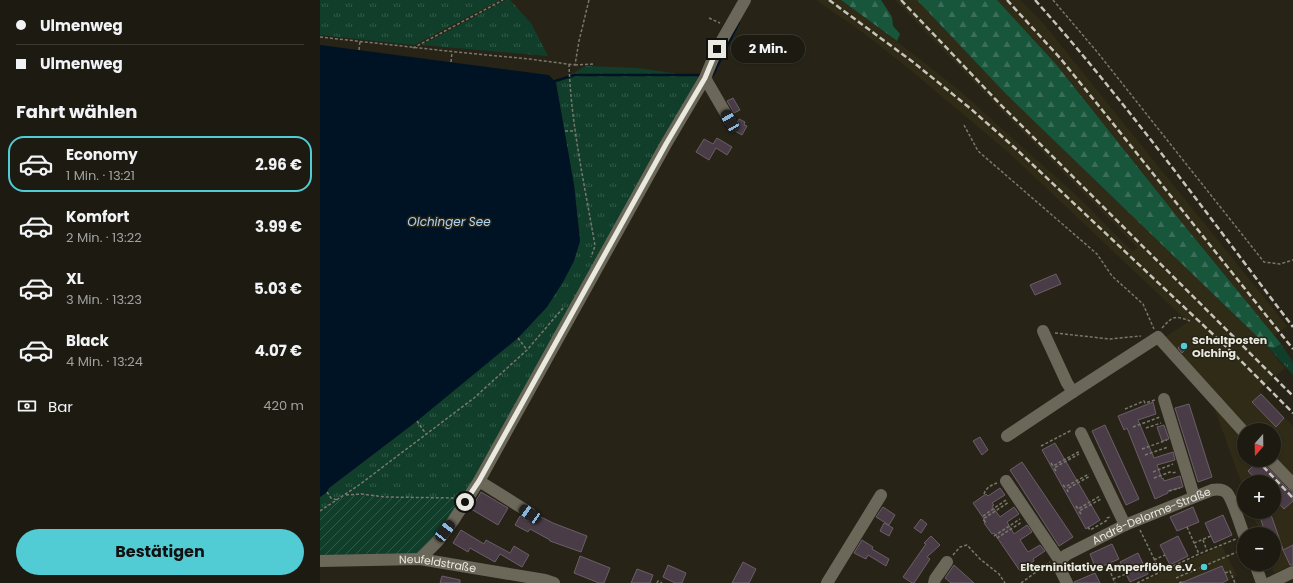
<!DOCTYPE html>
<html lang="de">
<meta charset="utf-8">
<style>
:root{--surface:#1d1b11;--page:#2a281f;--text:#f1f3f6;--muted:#a0a19f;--line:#3b3931;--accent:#51ccd5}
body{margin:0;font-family:Poppins,sans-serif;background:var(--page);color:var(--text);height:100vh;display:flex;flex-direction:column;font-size:15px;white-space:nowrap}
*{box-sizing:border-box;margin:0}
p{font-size:13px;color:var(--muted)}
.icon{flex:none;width:22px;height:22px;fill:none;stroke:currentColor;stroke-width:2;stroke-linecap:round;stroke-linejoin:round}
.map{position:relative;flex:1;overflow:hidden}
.details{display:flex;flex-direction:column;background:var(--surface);width:320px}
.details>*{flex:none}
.top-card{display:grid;align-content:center;height:88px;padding:0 16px;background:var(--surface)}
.needle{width:26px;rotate:200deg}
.tools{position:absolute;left:917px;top:423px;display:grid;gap:8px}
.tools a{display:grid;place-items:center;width:44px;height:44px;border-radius:50%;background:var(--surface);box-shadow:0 1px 3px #0004,0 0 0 1px var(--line);font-size:20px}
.end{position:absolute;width:18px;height:18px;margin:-9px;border:5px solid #eae9e0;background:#111;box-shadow:0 0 0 2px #111}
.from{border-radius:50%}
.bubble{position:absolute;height:28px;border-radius:14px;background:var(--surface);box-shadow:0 1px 3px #0004,0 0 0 1px var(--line);font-size:13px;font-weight:700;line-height:28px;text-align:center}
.car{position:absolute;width:12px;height:24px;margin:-12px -6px;border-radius:5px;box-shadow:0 0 3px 1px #0007;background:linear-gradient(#222 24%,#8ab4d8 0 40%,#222 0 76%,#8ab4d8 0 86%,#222 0)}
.top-card b{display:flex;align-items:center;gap:14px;height:38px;font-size:15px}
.top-card b+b{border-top:1px solid var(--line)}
.top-card i{width:10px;height:10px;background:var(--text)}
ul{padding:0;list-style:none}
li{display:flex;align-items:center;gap:12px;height:56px;margin:0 8px 6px;padding:0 8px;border:2px solid transparent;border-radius:16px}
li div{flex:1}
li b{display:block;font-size:15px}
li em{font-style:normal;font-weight:700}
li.active{border-color:var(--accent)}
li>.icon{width:36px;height:36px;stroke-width:1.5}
h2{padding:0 16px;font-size:18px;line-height:48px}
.pay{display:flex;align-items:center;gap:10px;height:44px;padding:0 16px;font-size:15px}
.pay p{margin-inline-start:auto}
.action{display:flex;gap:8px;margin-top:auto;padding:8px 16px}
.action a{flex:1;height:46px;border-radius:24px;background:var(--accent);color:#111;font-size:16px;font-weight:700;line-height:46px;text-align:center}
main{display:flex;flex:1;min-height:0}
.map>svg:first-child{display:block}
.built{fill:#2f2b17}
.grass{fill:url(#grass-tufts)}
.forest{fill:url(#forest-firs)}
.garden{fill:url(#garden-furrows)}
.water{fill:#001324}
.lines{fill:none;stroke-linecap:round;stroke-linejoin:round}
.stream{stroke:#001324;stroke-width:2.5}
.building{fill:#493c46;stroke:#6b5e68}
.path{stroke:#7a786d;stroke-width:1.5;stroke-dasharray:3 2;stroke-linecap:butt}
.minor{stroke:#6b6859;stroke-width:12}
.rail{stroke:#c6c4bb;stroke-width:2.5;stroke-dasharray:6 3;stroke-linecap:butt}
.route{stroke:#eae9e0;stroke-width:5}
.poi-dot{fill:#51ccd5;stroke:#272417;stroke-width:1.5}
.labels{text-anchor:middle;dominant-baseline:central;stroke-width:3;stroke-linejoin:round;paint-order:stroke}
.poi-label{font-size:11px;font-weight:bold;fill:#eae9e0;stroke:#272417;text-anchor:start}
.street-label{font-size:11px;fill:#eae9e0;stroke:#272417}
.water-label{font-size:12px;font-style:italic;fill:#aad5f6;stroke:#272417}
</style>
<main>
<section class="details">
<div class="top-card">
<b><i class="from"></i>Ulmenweg</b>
<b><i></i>Ulmenweg</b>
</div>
<h2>Fahrt wählen</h2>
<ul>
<li class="active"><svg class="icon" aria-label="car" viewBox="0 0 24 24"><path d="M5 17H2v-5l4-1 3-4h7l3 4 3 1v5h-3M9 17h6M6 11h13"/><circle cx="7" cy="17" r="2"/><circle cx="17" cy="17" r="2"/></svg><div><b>Economy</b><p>1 Min. · 13:21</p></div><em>2.96 €</em></li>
<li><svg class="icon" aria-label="car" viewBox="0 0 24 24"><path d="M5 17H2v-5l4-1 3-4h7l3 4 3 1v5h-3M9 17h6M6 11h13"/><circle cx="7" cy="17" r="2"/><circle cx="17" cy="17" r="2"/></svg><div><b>Komfort</b><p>2 Min. · 13:22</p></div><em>3.99 €</em></li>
<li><svg class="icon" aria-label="car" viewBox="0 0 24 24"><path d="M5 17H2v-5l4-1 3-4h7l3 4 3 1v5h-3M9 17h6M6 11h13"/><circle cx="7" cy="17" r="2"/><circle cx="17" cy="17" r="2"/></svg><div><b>XL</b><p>3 Min. · 13:23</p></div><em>5.03 €</em></li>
<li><svg class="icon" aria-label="car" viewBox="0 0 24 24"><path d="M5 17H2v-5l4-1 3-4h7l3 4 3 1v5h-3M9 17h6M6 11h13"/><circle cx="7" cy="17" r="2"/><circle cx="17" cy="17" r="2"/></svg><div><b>Black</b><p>4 Min. · 13:24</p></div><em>4.07 €</em></li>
</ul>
<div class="pay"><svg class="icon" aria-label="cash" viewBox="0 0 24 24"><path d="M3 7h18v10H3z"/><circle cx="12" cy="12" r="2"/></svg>Bar<p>420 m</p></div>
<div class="action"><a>Bestätigen</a></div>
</section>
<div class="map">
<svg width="973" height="583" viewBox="0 0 973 583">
<defs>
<pattern id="grass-tufts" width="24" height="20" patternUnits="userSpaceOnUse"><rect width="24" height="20" fill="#103e2a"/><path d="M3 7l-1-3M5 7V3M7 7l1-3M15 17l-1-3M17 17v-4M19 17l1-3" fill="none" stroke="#335a49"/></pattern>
<pattern id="forest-firs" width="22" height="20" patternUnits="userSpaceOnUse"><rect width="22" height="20" fill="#18563c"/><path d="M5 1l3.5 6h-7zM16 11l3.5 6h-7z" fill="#3a6e58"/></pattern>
<pattern id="garden-furrows" width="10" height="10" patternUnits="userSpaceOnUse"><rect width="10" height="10" fill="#103e2a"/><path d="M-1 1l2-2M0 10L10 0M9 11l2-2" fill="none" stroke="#335a49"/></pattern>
</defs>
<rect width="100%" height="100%" fill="#272417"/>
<path class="built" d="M496,0h25l76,57 43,34 117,105 55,55 6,-3 -140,-141 -103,-107h22l89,94 261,252 18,22 -26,22 34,36v53l-19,-20v-29h-27l-82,-93 23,-15 -179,-169 -101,-85 -46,-36z
M677,0h23l23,23 244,303 -13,10 -91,-112 -128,-161z
M892,402l32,34v24h23l26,28v77l-19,8 -3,-9h3v-30h-14l-8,-22h22v-30h-30v8z
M902,546l15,30 -15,7h-40l2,-1 -1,-2 -6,3h-37z"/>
<path class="grass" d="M0,0h180l-86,45 -94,-10z
M186,0h4l21,23 17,33 -126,-11z
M266,66l52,2 67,10 -240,424 -11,-5 -43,1 -50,-4 -15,1 -26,16v-14l7,-5 2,-4 88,-67 163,-181 -6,-55 -18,-102z
M961,344l12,18v13l-26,-29 7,2z"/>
<path class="forest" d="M521,0h40l11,17 1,9 7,8 -3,7z
M597,0h80l58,63 128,161 98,120 -7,4 -7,-2 -261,-252z"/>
<path class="garden" d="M41,494l50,4 43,-1 11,5 -45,57 -100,2v-50l26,-16z"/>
<path class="water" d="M0,45l229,30 7,8 18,102 6,56 -6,20 -11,21 -16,25 -29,31 -101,83 -88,67 -2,4 -7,5z"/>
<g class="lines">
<path class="stream" d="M393,75l26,-53
M235,81l20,-6h124"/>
</g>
<path class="building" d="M413,98l7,12 -6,3 -7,-12z
M419,119l6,3 -1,3 3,1 -5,9 -9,-5z
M397,138l15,9 -5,8 -11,-7 -7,12 -13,-8 8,-13 9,5z
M736,274l5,10 -26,11 -5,-10z
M863,342l5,5 -6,6 -4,-5z
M941,394l23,24 -8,9 -24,-25z
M833,402l3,12 -18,6 16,38 19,-6 2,8 -18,5 5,14 1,-1 1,3 16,-5 3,11 -15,4v2l-13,6 -28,-71 -3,2 -6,-14z
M869,404l23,73 -14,5 -23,-74z
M785,425l34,74 -13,6 -34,-74z
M844,425l5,14 -7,2 -5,-14z
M660,437l8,13 -6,5 -9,-14z
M735,443l45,77 -14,9 -44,-79z
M939,460h4l2,5 23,24 5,2v10l-9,8 -10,-11v-16h-16l-10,-11z
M702,462l51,75 -14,9 -49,-76z
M680,488l5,7 -13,8 2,2 -2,1 8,11 14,-10 5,7 -12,8 7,12 13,-9 5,7 -12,8 8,12 12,-7 5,6 -12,8 1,2 -14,10 -26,-38 -2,1 -8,-11 2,-1 -13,-19 13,-9 2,2z
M161,492l27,16 -10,17 -27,-16z
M563,507l12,8 -6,10 -13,-8z
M873,507l6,15 -22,9 -7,-14z
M938,512h12l13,37 -9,3v-18h-8z
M217,515l16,8 34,13 -6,16 -31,-11v-1l-20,-11 -2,3 -13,-7 5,-9 6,4h8z
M903,515l9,20 -18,8 -9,-20z
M601,519l6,5 -6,9 -7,-5z
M564,523l9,5 -4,8 -9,-5z
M141,530l23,14 2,-4 24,13 4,-7 15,9 -7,12 -22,-13 -5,8 -25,-14 -2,4 -15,-9z
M611,536l9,9 -13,12 3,2 -16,24h-2l-9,-6 23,-33 -2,-1z
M858,536l10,20 -18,9 -10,-20z
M542,540l11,7 -1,2 17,10 -3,7 -18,-11 -2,4 -12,-6z
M792,544l7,15 -23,10 -6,-15z
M973,545v20h-3l-7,-15z
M818,553l10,21 -18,8 -10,-20z
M260,556l30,12 -6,15h-5l-25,-10z
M423,562l13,7 -7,14h-17z
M348,565l18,8 -4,10h-7l-12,-6z
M634,565l20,18h-23l-6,-5z
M902,566l6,14 -6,3h-41z
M317,569l16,6 -3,8h-19z
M775,573l5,10h-26v-1z
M122,576l18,4v3h-20z"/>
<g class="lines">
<path class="path" d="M733,0l45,53 166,209 16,2 13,-4
M389,18l11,5
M0,37l136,15 73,7 46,6 4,-24 10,-41
M93,48l90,-48
M39,50l1,-9
M131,62l1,-10
M249,64c2,62 16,122 26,182l-4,11
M255,65l19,-1
M644,125l14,26 119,103 15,22 31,28 11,25
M245,131h10
M842,328c11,-12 13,-13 28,-7
M735,333l55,6 31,-3
M198,338l9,12
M805,409l19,-8 1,2 10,-3
M97,421l9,13
M813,427l27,-10
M826,428l15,-5
M721,446l29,-15 1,1
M822,449l25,-9
M825,455l23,-8
M731,463l2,3 27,-15
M736,471l-2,-3 25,-14
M833,472l20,-8
M834,478l16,-6 2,1 5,-1
M743,485l2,2 24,-13
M849,491l11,-3
M7,492l4,6 6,2
M748,492l-1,-3 23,-13
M664,494c2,-6 7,-9 13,-11
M26,495l15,-1 25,3 70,1
M756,506l2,3 22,-13
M0,511l39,-26 115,-87 53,-48 36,-42
M761,514l-2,-3 22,-12
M663,516l23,-16
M665,522l-2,-3 26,-17
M768,527l2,3 16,-9 1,-3 3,-1
M867,527l12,27
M820,530l20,41
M674,536l26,-17
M677,538l25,-16
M883,540l4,11
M874,543l17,-7
M633,555l7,-8 7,-2 13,14 19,15 6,9
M834,560l11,-5
M787,564l8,19
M905,573l5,-2 5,12
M856,578l68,-29
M793,579l13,-5
M337,583l1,-2 4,2
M701,583l29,-21
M817,583l62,-29 37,-15
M859,583l4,-2v1"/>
<g class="minor">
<path d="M385,78l25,43"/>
<path d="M723,331l24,52 6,9"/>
<path d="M844,399l30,97"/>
<path d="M761,433l44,92"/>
<path d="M687,436l66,-44 85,-55 86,95"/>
<path d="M950,460l23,24"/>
<path d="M159,481l51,32"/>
<path d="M686,481l54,80"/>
<path d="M100,559l18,-18 15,-20 26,-40 187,-337 39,-66 12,-29 28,-49"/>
<path id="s1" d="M0,561l100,-2 125,21 9,3"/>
<path d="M935,564l7,19"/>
<path d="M507,583l54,-88"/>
<path d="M614,583l1,-4 12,-17"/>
<path id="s2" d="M747,583l-6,-12 -1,-10 6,-6 59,-30 87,-35c6,-1 11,-1 15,3 6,7 13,32 17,42"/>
<path d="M950,583l23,-11"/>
</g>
<path class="rail" d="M509,0l84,62 58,47 44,39 220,207 58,58
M581,0l99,104 293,292
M687,0l53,58 47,58 186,233
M715,0c93,104 174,217 258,327
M937,460l36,38"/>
</g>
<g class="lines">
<path class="route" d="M145,502l14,-21 187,-337 39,-66 12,-29"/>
</g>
<g class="poi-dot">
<circle cx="864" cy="346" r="4"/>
<circle cx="884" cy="567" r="4"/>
</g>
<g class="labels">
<g class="poi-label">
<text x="872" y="340">Schaltposten<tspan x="872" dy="13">Olching</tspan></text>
<text x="876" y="567" text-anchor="end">Elterninitiative Amperflöhe e.V.</text>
</g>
<g class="street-label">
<text stroke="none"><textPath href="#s2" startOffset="126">André-Delorme-Straße</textPath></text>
<text stroke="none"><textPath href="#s1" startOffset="118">Neufeldstraße</textPath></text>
</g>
<g class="water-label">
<text x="129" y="221">Olchinger See</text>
</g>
</g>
</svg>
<div class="tools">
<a><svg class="needle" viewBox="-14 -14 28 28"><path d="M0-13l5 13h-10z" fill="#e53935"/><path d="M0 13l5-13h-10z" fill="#a0a19f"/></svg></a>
<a>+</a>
<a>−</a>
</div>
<i class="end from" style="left:145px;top:502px"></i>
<i class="end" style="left:397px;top:49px"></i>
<div class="bubble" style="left:411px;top:35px;width:74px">2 Min.</div>
<i class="car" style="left:410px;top:121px;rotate:330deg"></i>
<i class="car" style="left:210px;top:514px;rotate:304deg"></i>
<i class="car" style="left:125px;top:531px;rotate:38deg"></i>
</div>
</main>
